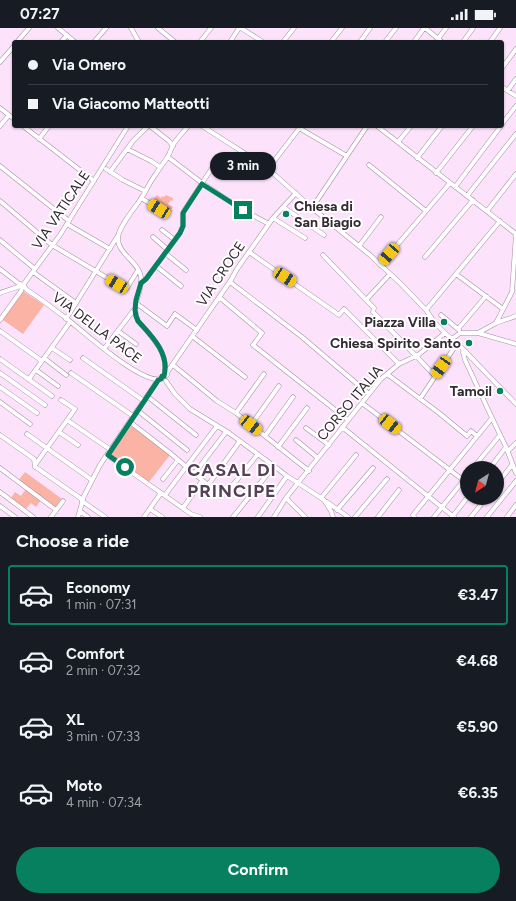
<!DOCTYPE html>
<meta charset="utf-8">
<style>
:root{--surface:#171b24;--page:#20242c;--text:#f1f3f6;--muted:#9ea1a6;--line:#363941;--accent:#07805f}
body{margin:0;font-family:Figtree,sans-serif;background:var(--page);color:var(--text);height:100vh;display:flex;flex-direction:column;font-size:15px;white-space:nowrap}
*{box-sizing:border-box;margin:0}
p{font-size:13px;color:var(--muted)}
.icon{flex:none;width:22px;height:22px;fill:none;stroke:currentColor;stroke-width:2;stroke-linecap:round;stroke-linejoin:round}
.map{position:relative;height:489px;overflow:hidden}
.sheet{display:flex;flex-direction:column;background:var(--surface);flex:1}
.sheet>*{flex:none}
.banner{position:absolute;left:12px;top:12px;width:492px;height:88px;border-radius:4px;box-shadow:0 1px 3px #0004;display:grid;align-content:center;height:88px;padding:0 16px;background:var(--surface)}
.needle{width:26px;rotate:216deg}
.buttons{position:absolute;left:460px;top:433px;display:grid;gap:8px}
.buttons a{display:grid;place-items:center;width:44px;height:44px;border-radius:50%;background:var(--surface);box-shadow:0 1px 3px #0004;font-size:20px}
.end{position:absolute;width:18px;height:18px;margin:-9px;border:5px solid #07805f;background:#fff;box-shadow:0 0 0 2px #fff}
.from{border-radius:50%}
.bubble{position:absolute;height:28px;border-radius:14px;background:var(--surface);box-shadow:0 1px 3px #0004;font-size:13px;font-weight:700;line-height:28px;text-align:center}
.car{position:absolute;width:12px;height:24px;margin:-12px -6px;border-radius:5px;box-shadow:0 0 3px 1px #0007;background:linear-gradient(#f5c518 24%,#345 0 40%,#f5c518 0 76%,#345 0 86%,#f5c518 0)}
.banner b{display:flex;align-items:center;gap:14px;height:38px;font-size:15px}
.banner b+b{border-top:1px solid var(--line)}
.banner i{width:10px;height:10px;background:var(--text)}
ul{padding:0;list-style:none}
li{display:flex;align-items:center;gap:12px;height:60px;margin:0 8px 6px;padding:0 8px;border:2px solid transparent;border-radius:4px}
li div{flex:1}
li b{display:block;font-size:15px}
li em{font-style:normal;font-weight:700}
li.current{border-color:var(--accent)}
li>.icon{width:36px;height:36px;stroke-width:1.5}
h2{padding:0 16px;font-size:18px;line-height:48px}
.primary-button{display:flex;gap:8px;margin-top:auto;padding:8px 16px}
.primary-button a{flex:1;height:46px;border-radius:24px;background:var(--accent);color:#fff;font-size:16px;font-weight:700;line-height:46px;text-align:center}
.status{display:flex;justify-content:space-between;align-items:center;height:28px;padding:0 20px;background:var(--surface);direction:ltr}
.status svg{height:11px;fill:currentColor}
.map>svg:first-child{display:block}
.green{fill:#fbb3a6}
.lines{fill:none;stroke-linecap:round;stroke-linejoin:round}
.minor-casing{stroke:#a58da5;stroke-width:5}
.minor{stroke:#fff;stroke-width:4}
.route{stroke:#07805f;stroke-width:5}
.poi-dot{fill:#07805f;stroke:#fff;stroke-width:1.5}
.labels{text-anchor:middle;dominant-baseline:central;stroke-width:4;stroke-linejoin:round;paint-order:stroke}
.poi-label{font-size:14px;font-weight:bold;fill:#342a33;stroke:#fff;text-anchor:end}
.street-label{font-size:14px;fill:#342a33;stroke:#fff}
.district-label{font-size:18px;font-weight:bold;letter-spacing:1px;fill:#564056;stroke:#fff}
</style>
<div class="status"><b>07:27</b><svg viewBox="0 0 49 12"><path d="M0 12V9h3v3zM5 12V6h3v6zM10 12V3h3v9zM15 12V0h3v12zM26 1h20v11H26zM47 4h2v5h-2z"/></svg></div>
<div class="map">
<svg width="516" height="489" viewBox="0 0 516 489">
<rect width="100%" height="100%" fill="#fde2fc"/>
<path class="green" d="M157,167l4,3 1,-2 2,1 2,-2 7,3v3l-2,-1 -3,4 5,3 -2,3 2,1 -2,1 -18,-12z
M23,263l21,14 -21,29 -20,-14z
M132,397l38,30 -21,27 -37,-26 -1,-3z
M25,444l37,27 -6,8 -37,-27z
M26,461l15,11 -5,7 -5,-4 -5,6 -15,-11 4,-6 6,4z"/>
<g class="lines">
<defs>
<path id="minor" d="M58,0l17,14
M131,0l8,14
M158,0l17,14
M241,0l22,14
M425,0l17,14
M438,11l8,-11
M17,14l12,-14
M61,14l6,-7
M94,14l12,-14
M200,14l11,-14
M230,14l9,-14
M283,14l11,-14
M331,14l11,-14
M360,14l10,-14
M385,14l11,-14
M414,14l10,-14
M463,14l10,-14
M490,14l10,-14
M0,34l14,-16
M502,40l14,-19
M502,59l14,9
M508,62l8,-11
M0,80l14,11
M502,96l14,-18
M0,98l9,-11
M23,98l71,55
M150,98l19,15 4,5
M202,98l64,41 46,41 58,47 31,29 25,26 9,13 10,10 17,15 54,56
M377,98l139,108
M299,100l48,28
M39,111l10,-13
M398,114l13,-16
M127,121l24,12 9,6
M168,129l34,26 41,27 26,14
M417,130l25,-32
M369,137l57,46
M0,138l69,55
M106,141l17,11 22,11
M268,141l33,-43
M110,144l23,-31 15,-15
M436,145l37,-47
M455,159l46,-61
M467,168l49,-62
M141,170l18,11
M0,173l52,44 72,43 2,1 1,-1 11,-18
M283,179l41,28
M312,180l55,-82
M487,183l29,-37
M273,190l32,20
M67,196l43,25
M162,202l13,10
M153,209l15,13
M0,212l35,29
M359,218l22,-29
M249,224l90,63 5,-6 55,55
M165,225l21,17
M323,227l49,51 2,2 -1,4 6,6 39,40 17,18
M425,229l48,-57
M380,237l70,-82
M156,238l25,20
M0,241l18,14 5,2 4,5c14,9 27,19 40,29 17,13 74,65 94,60
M33,244l43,31
M456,246l47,35
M230,254l72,55 67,57
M141,255l5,-4 34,-46 3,-7v-13l2,-4 27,-41 8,-8 6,3
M0,265l23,-8 37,-50 68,-109
M219,269l43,36 -9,12 95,75
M366,272l24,-26
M136,275l31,23 8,-12 22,16
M426,282l74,-89
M441,287l18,15
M66,291l51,-82
M0,292l21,-29 2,-6
M496,295l16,-31 4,-58
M458,301l28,-33
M0,303l42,30
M118,303l18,13
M478,305l18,-10 20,-7
M192,308l53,41
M452,311l8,-6h18l38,11
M52,320l18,12
M104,321l29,-38 2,-1
M464,322l-1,2 2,8 27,58 14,29 10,26
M44,330l22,17
M83,330l61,43
M0,331l52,37
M173,337l44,36 19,12 73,58
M36,342l22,16
M0,345l45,32
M71,345l62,43
M387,346l52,39 28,23 4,-5 6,5
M167,347l1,-4 63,-91 6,-11 36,-51 23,-25
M164,348c6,-22 -12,-39 -26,-55 -8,-19 5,-26 3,-44 -2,-15 -23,-23 -23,-38 -1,-11 18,-32 24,-42 5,-7 8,-16 14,-23 3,-6 9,-12 12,-18 2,-3 3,-7 5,-11 4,-7 10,-12 15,-19
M29,351l41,-57
M166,353l9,13 15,15 39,24 45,33 13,10 11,7 26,17 7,11 2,6
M0,359l37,26
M147,368l49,39
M420,371l34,-51 4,-4
M0,374l30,22
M362,375l105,80
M137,382l50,40
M236,385l28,-39
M67,392l44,30
M130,394l40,31 38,32 32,-44
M251,397l28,-39
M342,399l112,90
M306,400l23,17
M59,404l19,13
M27,406l65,46
M0,407l34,24 1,8 2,1 46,32
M265,408l28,-39
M296,412l22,18
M278,419l29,-39
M508,423l8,-8
M107,427l84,59 9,3
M35,437l40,-56 -14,-9
M0,440l56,42
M473,440l27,-33
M490,440l16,-21
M194,446l32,-42
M163,451l15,-19
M497,456l15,-19
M232,458l26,-32
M0,464l33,25
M165,467l52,-69
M286,470l19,19
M321,470l35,-43
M82,473l23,16
M327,474l21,15
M0,478l15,11
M183,480l19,-27
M150,481l12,8
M337,482l36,-42
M80,483l8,6
M51,489l12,-16
M78,489l6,-21 16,-31 58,-85
M144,489l17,-24
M233,489l41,-51
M258,489l29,-41
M274,489l12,-19 95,-119 18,-15 19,-9 27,-22
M355,489l32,-38
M378,489l21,-27
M414,489l-1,-2 79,-97
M434,489l33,-41
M452,489l15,-19
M471,489l15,-19
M487,489l29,-36
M507,489l9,-12"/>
</defs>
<use href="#minor" class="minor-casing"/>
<use href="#minor" class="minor"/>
</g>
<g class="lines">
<path class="route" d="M125,439l-17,-12 49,-73 1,-2 3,-1 1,-3h2c6,-22 -12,-40 -26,-55l-2,-5 -1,-6 1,-10 5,-17 5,-4 34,-46 3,-7v-13l19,-29 41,26"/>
</g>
<g class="poi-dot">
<circle cx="286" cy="186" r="4"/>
<circle cx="444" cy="294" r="4"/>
<circle cx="469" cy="315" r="4"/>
<circle cx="500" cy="363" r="4"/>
</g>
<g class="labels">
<g class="poi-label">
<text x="294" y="178" text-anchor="start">Chiesa di<tspan x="294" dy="16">San Biagio</tspan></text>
<text x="436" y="294">Piazza Villa</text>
<text x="461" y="315">Chiesa Spirito Santo</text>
<text x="492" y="363">Tamoil</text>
</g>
<g class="street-label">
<text transform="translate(61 182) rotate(-56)">VIA VATICALE</text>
<text transform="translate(221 246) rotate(-56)">VIA CROCE</text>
<text transform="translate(97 300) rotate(37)">VIA DELLA PACE</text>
<text transform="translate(350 375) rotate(-50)">CORSO ITALIA</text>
</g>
<g class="district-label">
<text x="232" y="442">CASAL DI<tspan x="232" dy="21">PRINCIPE</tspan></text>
</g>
</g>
</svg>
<div class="buttons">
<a><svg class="needle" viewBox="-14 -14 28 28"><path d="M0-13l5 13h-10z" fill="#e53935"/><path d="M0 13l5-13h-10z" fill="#9ea1a6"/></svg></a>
</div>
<i class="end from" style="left:125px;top:439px"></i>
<i class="end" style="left:243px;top:182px"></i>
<div class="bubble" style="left:210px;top:124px;width:66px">3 min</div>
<i class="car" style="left:159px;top:181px;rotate:302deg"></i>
<i class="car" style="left:389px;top:226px;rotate:221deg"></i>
<i class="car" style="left:285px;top:249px;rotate:123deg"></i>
<i class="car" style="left:117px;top:256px;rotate:301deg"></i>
<i class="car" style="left:441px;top:339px;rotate:215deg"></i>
<i class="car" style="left:390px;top:396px;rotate:128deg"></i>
<i class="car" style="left:251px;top:397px;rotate:128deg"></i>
<div class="banner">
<b><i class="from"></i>Via Omero</b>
<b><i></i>Via Giacomo Matteotti</b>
</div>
</div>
<section class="sheet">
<h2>Choose a ride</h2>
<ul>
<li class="current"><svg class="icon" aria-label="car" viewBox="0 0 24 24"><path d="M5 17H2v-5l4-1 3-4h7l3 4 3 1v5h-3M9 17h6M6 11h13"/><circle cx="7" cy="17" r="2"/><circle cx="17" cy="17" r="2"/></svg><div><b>Economy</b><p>1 min · 07:31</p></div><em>€3.47</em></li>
<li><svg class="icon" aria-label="car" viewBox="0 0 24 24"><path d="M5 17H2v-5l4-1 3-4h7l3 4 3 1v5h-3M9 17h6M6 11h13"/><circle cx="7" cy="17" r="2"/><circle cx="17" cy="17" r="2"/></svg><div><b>Comfort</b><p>2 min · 07:32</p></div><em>€4.68</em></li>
<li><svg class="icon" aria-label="car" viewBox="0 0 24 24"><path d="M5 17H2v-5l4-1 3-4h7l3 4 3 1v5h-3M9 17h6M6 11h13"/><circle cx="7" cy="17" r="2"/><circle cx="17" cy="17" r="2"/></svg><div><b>XL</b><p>3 min · 07:33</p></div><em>€5.90</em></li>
<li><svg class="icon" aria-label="car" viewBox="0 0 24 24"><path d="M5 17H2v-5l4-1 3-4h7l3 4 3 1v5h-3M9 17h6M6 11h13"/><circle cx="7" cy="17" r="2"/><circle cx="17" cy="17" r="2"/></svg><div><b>Moto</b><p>4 min · 07:34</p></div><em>€6.35</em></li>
</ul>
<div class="primary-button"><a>Confirm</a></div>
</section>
